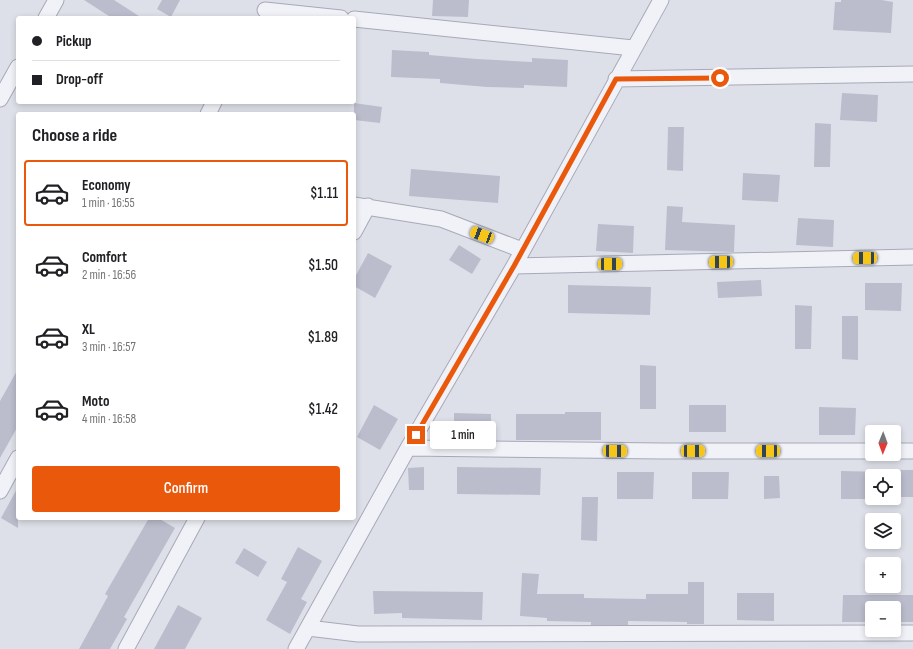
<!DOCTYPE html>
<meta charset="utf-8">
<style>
:root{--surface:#fff;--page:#f6f6f6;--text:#202124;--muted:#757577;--line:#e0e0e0;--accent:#ea580c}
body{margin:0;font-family:"Sofia Sans Condensed",sans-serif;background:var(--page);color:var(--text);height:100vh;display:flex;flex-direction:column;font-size:15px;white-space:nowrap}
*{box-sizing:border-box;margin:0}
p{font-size:13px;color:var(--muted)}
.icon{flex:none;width:22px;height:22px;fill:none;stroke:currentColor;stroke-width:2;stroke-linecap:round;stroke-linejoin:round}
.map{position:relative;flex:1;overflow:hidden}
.details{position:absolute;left:16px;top:112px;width:340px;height:408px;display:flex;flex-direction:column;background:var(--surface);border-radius:4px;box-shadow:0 2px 6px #0003}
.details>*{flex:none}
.hud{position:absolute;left:16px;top:16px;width:340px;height:88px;border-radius:4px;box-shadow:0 2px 6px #0003;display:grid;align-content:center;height:88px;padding:0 16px;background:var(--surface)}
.needle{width:26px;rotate:181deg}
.fabs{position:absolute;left:865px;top:425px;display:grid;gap:8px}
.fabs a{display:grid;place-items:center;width:36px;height:36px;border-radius:4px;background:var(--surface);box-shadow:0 2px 6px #0003;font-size:20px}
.end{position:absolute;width:18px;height:18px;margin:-9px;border:5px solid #ea580c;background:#fff;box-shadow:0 0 0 2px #fff}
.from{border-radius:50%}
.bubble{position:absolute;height:28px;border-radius:4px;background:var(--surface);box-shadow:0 2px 6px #0003;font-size:13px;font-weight:600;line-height:28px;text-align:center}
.car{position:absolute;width:12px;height:24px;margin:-12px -6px;border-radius:5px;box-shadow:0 0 3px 1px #0007;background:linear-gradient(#f5c518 24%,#345 0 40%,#f5c518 0 76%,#345 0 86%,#f5c518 0)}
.hud b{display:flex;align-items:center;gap:14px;height:38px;font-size:15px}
.hud b+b{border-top:1px solid var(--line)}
.hud i{width:10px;height:10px;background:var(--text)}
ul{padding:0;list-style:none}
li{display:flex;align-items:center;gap:12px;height:66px;margin:0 8px 6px;padding:0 8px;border:2px solid transparent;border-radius:4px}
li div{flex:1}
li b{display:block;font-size:15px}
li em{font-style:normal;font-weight:600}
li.selected{border-color:var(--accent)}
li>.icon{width:36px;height:36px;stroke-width:1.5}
h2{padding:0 16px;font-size:18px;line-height:48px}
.action{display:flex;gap:8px;margin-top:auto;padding:8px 16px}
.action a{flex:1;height:46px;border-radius:4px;background:var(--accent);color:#fff;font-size:16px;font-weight:600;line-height:46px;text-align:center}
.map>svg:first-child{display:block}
.building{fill:#bbbdcd}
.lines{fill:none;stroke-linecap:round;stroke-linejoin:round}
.minor-casing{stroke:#a7a9b7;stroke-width:17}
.minor{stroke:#f1f2f7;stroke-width:15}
.route{stroke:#ea580c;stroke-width:5}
</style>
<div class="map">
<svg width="913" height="649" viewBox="0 0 913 649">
<rect width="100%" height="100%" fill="#dee0e9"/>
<path class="building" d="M84,0h30l28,18h-30z
M162,0h18l-9,17 -14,-8z
M433,0h36l-1,17 -36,-1z
M841,0h41l11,2 -2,31 -58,-3 2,-28h6z
M392,50l37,2v3l48,4 55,3v-4l36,2 -1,27 -43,-2v3l-37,-1 -47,-4v-4l-49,-2z
M842,93l36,2 -1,27 -37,-2z
M354,103l28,4 -2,16 -26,-3z
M815,123l16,1 -1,43h-16z
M668,127h16l-1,44 -16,-1z
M411,169l89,7 -2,27 -89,-7z
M743,173l37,2 -2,27 -36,-2z
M667,206l16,1 -1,15 53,3 -1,27 -69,-2z
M798,218l36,2 -1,27 -37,-2z
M598,224l36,2 -1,27 -37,-2z
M459,245l22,14 -9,15 -23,-14z
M368,253l24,13 -17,32 -21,-12v-7z
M761,280l1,16 -44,2 -1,-16z
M865,283h37l-1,28 -36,-1z
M568,285l83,2 -1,28 -82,-2z
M795,305l17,1 -1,43h-16z
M842,316h16v44l-16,-1z
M640,365l16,1v43h-16z
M18,369v57l-18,32v-57z
M374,405l24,14 -18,31 -23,-13z
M689,405h37v27h-37z
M819,407l37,1 -1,27h-36z
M565,412h36v28h-85v-26h49z
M454,413l37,1v26h-37z
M424,467v23h-15l-1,-22z
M457,467l84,1 -1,27 -83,-1z
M889,470h24v27h-19v-21h-22v22l5,1h-36v-28l48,1z
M617,472h37l-1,27h-36z
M692,472h37l-1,27h-36z
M764,476h15l1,22 -16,1z
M18,487v41l-17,-10z
M582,497h16l-1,44 -16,-1z
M149,518h9l17,10 -51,89 3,2 -17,30h-31l29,-53 -3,-2z
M298,547l24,14 -21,38 6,3 -17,32 -24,-14 21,-38 -6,-3z
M244,548l23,14 -9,15 -23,-14z
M522,573l17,1 -2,20h47v4l62,1v-5h42v-12h16v42h-17v-2l-59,-1v4h-37v-3l-44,-1v-3l-27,-2z
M373,591l110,1 -1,28 -80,-2v-5l-28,1z
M737,593h37v28l-37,-1z
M843,595h70v27h-19v-14h-22v14h-30z
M178,605l24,13 -17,31h-31z"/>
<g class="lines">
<defs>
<path id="minor" d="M265,10l76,8
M46,18l10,-18
M354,19l279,29
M616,79l297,-5
M0,99l18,-32
M208,114l6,-12
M354,205l87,14 81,31
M354,232l14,-26
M514,266l399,-9
M408,448l255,3h209
M894,451h19
M0,491l18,-33
M308,628l50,6 555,-1
M126,649l71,-131
M296,649l112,-201 106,-182 147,-266"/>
</defs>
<use href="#minor" class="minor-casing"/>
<use href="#minor" class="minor"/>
</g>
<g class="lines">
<path class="route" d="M416,435l98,-169 102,-187 104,-1"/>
</g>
</svg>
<div class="fabs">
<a><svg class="needle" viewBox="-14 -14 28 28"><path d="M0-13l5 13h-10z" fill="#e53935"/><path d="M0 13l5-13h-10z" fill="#757577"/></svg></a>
<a><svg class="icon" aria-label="locate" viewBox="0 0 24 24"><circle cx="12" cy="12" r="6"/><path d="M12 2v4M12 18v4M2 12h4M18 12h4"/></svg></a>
<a><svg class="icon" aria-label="layers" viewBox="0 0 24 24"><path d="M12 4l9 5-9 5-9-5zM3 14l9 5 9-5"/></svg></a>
<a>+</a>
<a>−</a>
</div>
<i class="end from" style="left:720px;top:78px"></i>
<i class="end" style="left:416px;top:435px"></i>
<div class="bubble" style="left:430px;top:421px;width:66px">1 min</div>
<i class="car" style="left:482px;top:235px;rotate:291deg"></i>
<i class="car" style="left:865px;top:258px;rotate:269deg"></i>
<i class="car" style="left:721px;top:262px;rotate:269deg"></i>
<i class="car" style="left:610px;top:264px;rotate:89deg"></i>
<i class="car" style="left:615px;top:451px;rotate:91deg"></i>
<i class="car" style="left:693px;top:451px;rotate:90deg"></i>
<i class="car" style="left:768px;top:451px;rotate:270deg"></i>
<div class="hud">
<b><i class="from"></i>Pickup</b>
<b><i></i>Drop-off</b>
</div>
<section class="details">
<h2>Choose a ride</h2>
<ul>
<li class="selected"><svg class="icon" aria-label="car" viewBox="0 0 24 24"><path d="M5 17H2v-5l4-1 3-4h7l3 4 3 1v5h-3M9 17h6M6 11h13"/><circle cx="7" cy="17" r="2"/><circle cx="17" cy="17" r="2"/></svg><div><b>Economy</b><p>1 min · 16:55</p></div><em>$1.11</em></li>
<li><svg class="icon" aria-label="car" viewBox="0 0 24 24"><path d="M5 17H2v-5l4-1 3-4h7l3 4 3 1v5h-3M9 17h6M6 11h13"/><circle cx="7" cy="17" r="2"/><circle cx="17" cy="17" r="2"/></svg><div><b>Comfort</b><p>2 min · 16:56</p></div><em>$1.50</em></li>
<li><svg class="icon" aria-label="car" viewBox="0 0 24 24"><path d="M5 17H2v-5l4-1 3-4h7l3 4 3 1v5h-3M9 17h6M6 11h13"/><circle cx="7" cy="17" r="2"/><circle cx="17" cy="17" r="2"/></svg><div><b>XL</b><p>3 min · 16:57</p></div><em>$1.89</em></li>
<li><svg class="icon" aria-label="car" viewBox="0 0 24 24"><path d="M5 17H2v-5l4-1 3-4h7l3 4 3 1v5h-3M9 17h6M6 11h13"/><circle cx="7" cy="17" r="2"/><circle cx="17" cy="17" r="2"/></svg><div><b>Moto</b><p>4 min · 16:58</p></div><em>$1.42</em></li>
</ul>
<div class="action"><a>Confirm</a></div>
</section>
</div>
